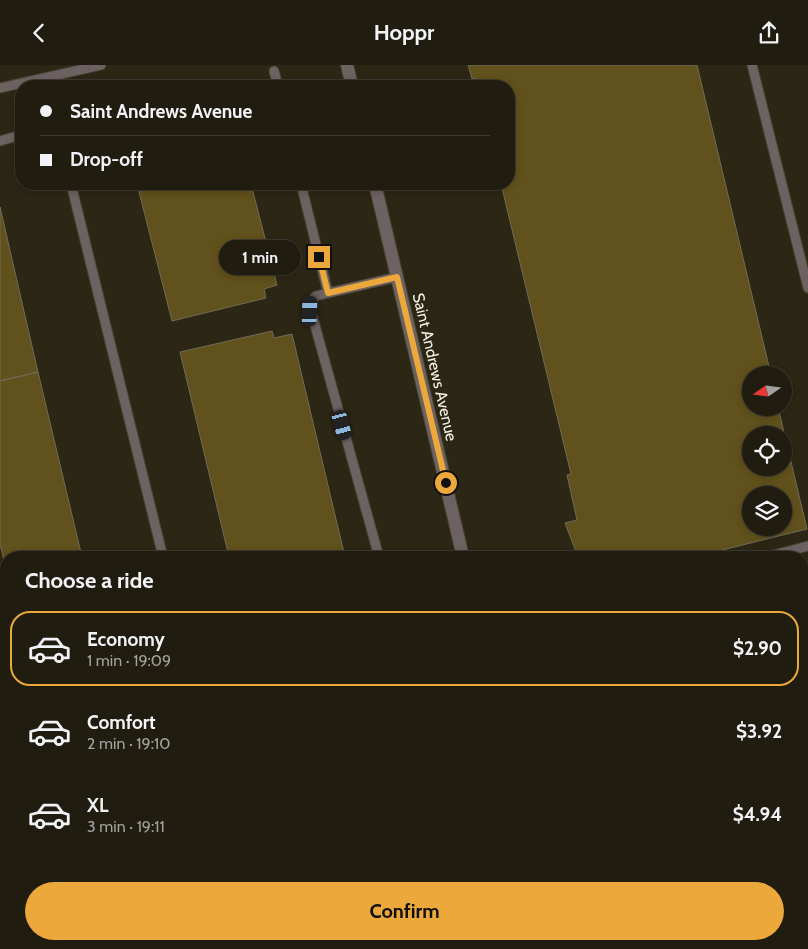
<!DOCTYPE html>
<meta charset="utf-8">
<style>
:root{--surface:#211c10;--page:#292519;--text:#f1f3f6;--muted:#a2a19f;--line:#3e3a30;--accent:#eda83b}
body{margin:0;font-family:Cabin,sans-serif;background:var(--page);color:var(--text);height:100vh;display:flex;flex-direction:column;font-size:19px;white-space:nowrap}
*{box-sizing:border-box;margin:0}
p{font-size:16px;color:var(--muted)}
.icon{flex:none;width:28px;height:28px;fill:none;stroke:currentColor;stroke-width:2;stroke-linecap:round;stroke-linejoin:round}
.map{position:relative;flex:1;overflow:hidden}
.details{position:absolute;left:0px;top:486px;width:809px;height:399px;display:flex;flex-direction:column;background:var(--surface);border-radius:20px 20px 0 0;box-shadow:0 2px 8px #0003,0 0 0 1px var(--line)}
.details>*{flex:none}
.hud{position:absolute;left:15px;top:15px;width:500px;height:110px;border-radius:20px;box-shadow:0 2px 8px #0003,0 0 0 1px var(--line);display:grid;align-content:center;height:110px;padding:0 25px;background:var(--surface)}
.needle{width:32px;rotate:256deg}
.tools{position:absolute;left:742px;top:301px;display:grid;gap:10px}
.tools a{display:grid;place-items:center;width:50px;height:50px;border-radius:50%;background:var(--surface);box-shadow:0 2px 8px #0003,0 0 0 1px var(--line);font-size:25px}
.end{position:absolute;width:22px;height:22px;margin:-11px;border:6px solid #eda83b;background:#111;box-shadow:0 0 0 2px #111}
.from{border-radius:50%}
.bubble{position:absolute;height:35px;border-radius:18px;background:var(--surface);box-shadow:0 2px 8px #0003,0 0 0 1px var(--line);font-size:16px;font-weight:700;line-height:35px;text-align:center}
.car{position:absolute;width:15px;height:30px;margin:-15px -8px;border-radius:6px;box-shadow:0 0 4px 1px #0007;background:linear-gradient(#222 24%,#8ab4d8 0 40%,#222 0 76%,#8ab4d8 0 86%,#222 0)}
.hud b{display:flex;align-items:center;gap:18px;height:48px;font-size:19px}
.hud b+b{border-top:1px solid var(--line)}
.hud i{width:12px;height:12px;background:var(--text)}
ul{padding:0;list-style:none}
li{display:flex;align-items:center;gap:15px;height:75px;margin:0 10px 8px;padding:0 15px;border:2px solid transparent;border-radius:20px}
li div{flex:1}
li b{display:block;font-size:19px}
li em{font-style:normal;font-weight:700}
li.active{border-color:var(--accent)}
li>.icon{width:45px;height:45px;stroke-width:1.5}
h2{padding:0 25px;font-size:22px;line-height:60px}
.button{display:flex;gap:10px;margin-top:auto;padding:10px 25px}
.button a{flex:1;height:58px;border-radius:30px;background:var(--accent);color:#111;font-size:20px;font-weight:700;line-height:58px;text-align:center}
header{display:flex;justify-content:space-between;align-items:center;height:65px;padding:0 25px;background:var(--surface);font-size:22px;font-weight:700}
.map>svg:first-child{display:block}
.building{fill:#61511c;stroke:#716b58;fill-rule:evenodd}
.lines{fill:none;stroke-linecap:round;stroke-linejoin:round}
.service-casing{stroke:#484332;stroke-width:11}
.minor-casing{stroke:#484332;stroke-width:14}
.tertiary-casing{stroke:#484332;stroke-width:14}
.service{stroke:#6c6261;stroke-width:9}
.minor{stroke:#6c6261;stroke-width:12}
.tertiary{stroke:#6c6261;stroke-width:12}
.route{stroke:#eda83b;stroke-width:6}
.labels{text-anchor:middle;dominant-baseline:central;stroke-width:5;stroke-linejoin:round;paint-order:stroke}
.street-label{font-size:16px;fill:#f6f2e7;stroke:#2c2615}
</style>
<header><svg class="icon" aria-label="back" viewBox="0 0 24 24"><path d="M15 5l-7 7 7 7"/></svg>Hoppr<svg class="icon" aria-label="share" viewBox="0 0 24 24"><path d="M12 15V3M7 8l5-5 5 5M5 13v7h14v-7"/></svg></header>
<div class="map">
<svg width="808" height="884" viewBox="0 0 808 884">
<rect width="100%" height="100%" fill="#2c2615"/>
<path class="building" d="M468,0h229l74,310h-20v32h27l29,122 -113,28h-86l-1,-3 -13,3h-16l-13,-34 12,-3 -10,-45 4,-1 -70,-290h8v-98h-32l-2,-8 -3,1zM751,370h33v32h-33zM751,430h33v32h-33z
M137,119h114l26,101 -13,4 2,9 -94,23z
M0,142l38,165 -38,9z
M272,266l2,7 18,-4 53,223h-116l-49,-205z
M38,307l44,185h-76v13l-6,-26v-163z
M802,648l6,23v118l-6,1z
M74,879h122l2,5h-123z"/>
<g class="lines">
<defs>
<path id="service" d="M752,0l56,223
M274,6l4,15
M0,23l101,-23
M0,76l21,-6
M71,119l92,373
M301,119l27,109 69,-16
M328,228l-12,3 -5,5v10l68,246
M766,492l42,-11
M802,551l6,-1
M0,578l3,13 3,3
M802,806l6,-1
M802,846l6,-1
M264,879l1,5
M401,884l27,-5
M646,884l22,-5"/>
<path id="minor" d="M552,879l1,5"/>
<path id="tertiary" d="M347,0l5,21
M375,119l88,373
M0,672l6,-2
M0,714l6,-1"/>
</defs>
<use href="#service" class="service-casing"/>
<use href="#minor" class="minor-casing"/>
<use href="#tertiary" class="tertiary-casing"/>
<use href="#service" class="service"/>
<use href="#minor" class="minor"/>
<use href="#tertiary" class="tertiary"/>
</g>
<g class="lines">
<path class="route" d="M319,192l9,36 69,-16 49,206"/>
</g>
<g class="labels">
<g class="street-label">
<text transform="translate(435 302) rotate(77)">Saint Andrews Avenue</text>
</g>
</g>
</svg>
<div class="tools">
<a><svg class="needle" viewBox="-14 -14 28 28"><path d="M0-13l5 13h-10z" fill="#e53935"/><path d="M0 13l5-13h-10z" fill="#a2a19f"/></svg></a>
<a><svg class="icon" aria-label="locate" viewBox="0 0 24 24"><circle cx="12" cy="12" r="6"/><path d="M12 2v4M12 18v4M2 12h4M18 12h4"/></svg></a>
<a><svg class="icon" aria-label="layers" viewBox="0 0 24 24"><path d="M12 4l9 5-9 5-9-5zM3 14l9 5 9-5"/></svg></a>
</div>
<i class="end from" style="left:446px;top:418px"></i>
<i class="end" style="left:319px;top:192px"></i>
<div class="bubble" style="left:219px;top:175px;width:82px">1 min</div>
<i class="car" style="left:310px;top:246px;rotate:2deg"></i>
<i class="car" style="left:342px;top:360px;rotate:165deg"></i>
<div class="hud">
<b><i class="from"></i>Saint Andrews Avenue</b>
<b><i></i>Drop-off</b>
</div>
<section class="details">
<h2>Choose a ride</h2>
<ul>
<li class="active"><svg class="icon" aria-label="car" viewBox="0 0 24 24"><path d="M5 17H2v-5l4-1 3-4h7l3 4 3 1v5h-3M9 17h6M6 11h13"/><circle cx="7" cy="17" r="2"/><circle cx="17" cy="17" r="2"/></svg><div><b>Economy</b><p>1 min · 19:09</p></div><em>$2.90</em></li>
<li><svg class="icon" aria-label="car" viewBox="0 0 24 24"><path d="M5 17H2v-5l4-1 3-4h7l3 4 3 1v5h-3M9 17h6M6 11h13"/><circle cx="7" cy="17" r="2"/><circle cx="17" cy="17" r="2"/></svg><div><b>Comfort</b><p>2 min · 19:10</p></div><em>$3.92</em></li>
<li><svg class="icon" aria-label="car" viewBox="0 0 24 24"><path d="M5 17H2v-5l4-1 3-4h7l3 4 3 1v5h-3M9 17h6M6 11h13"/><circle cx="7" cy="17" r="2"/><circle cx="17" cy="17" r="2"/></svg><div><b>XL</b><p>3 min · 19:11</p></div><em>$4.94</em></li>
</ul>
<div class="button"><a>Confirm</a></div>
</section>
</div>
